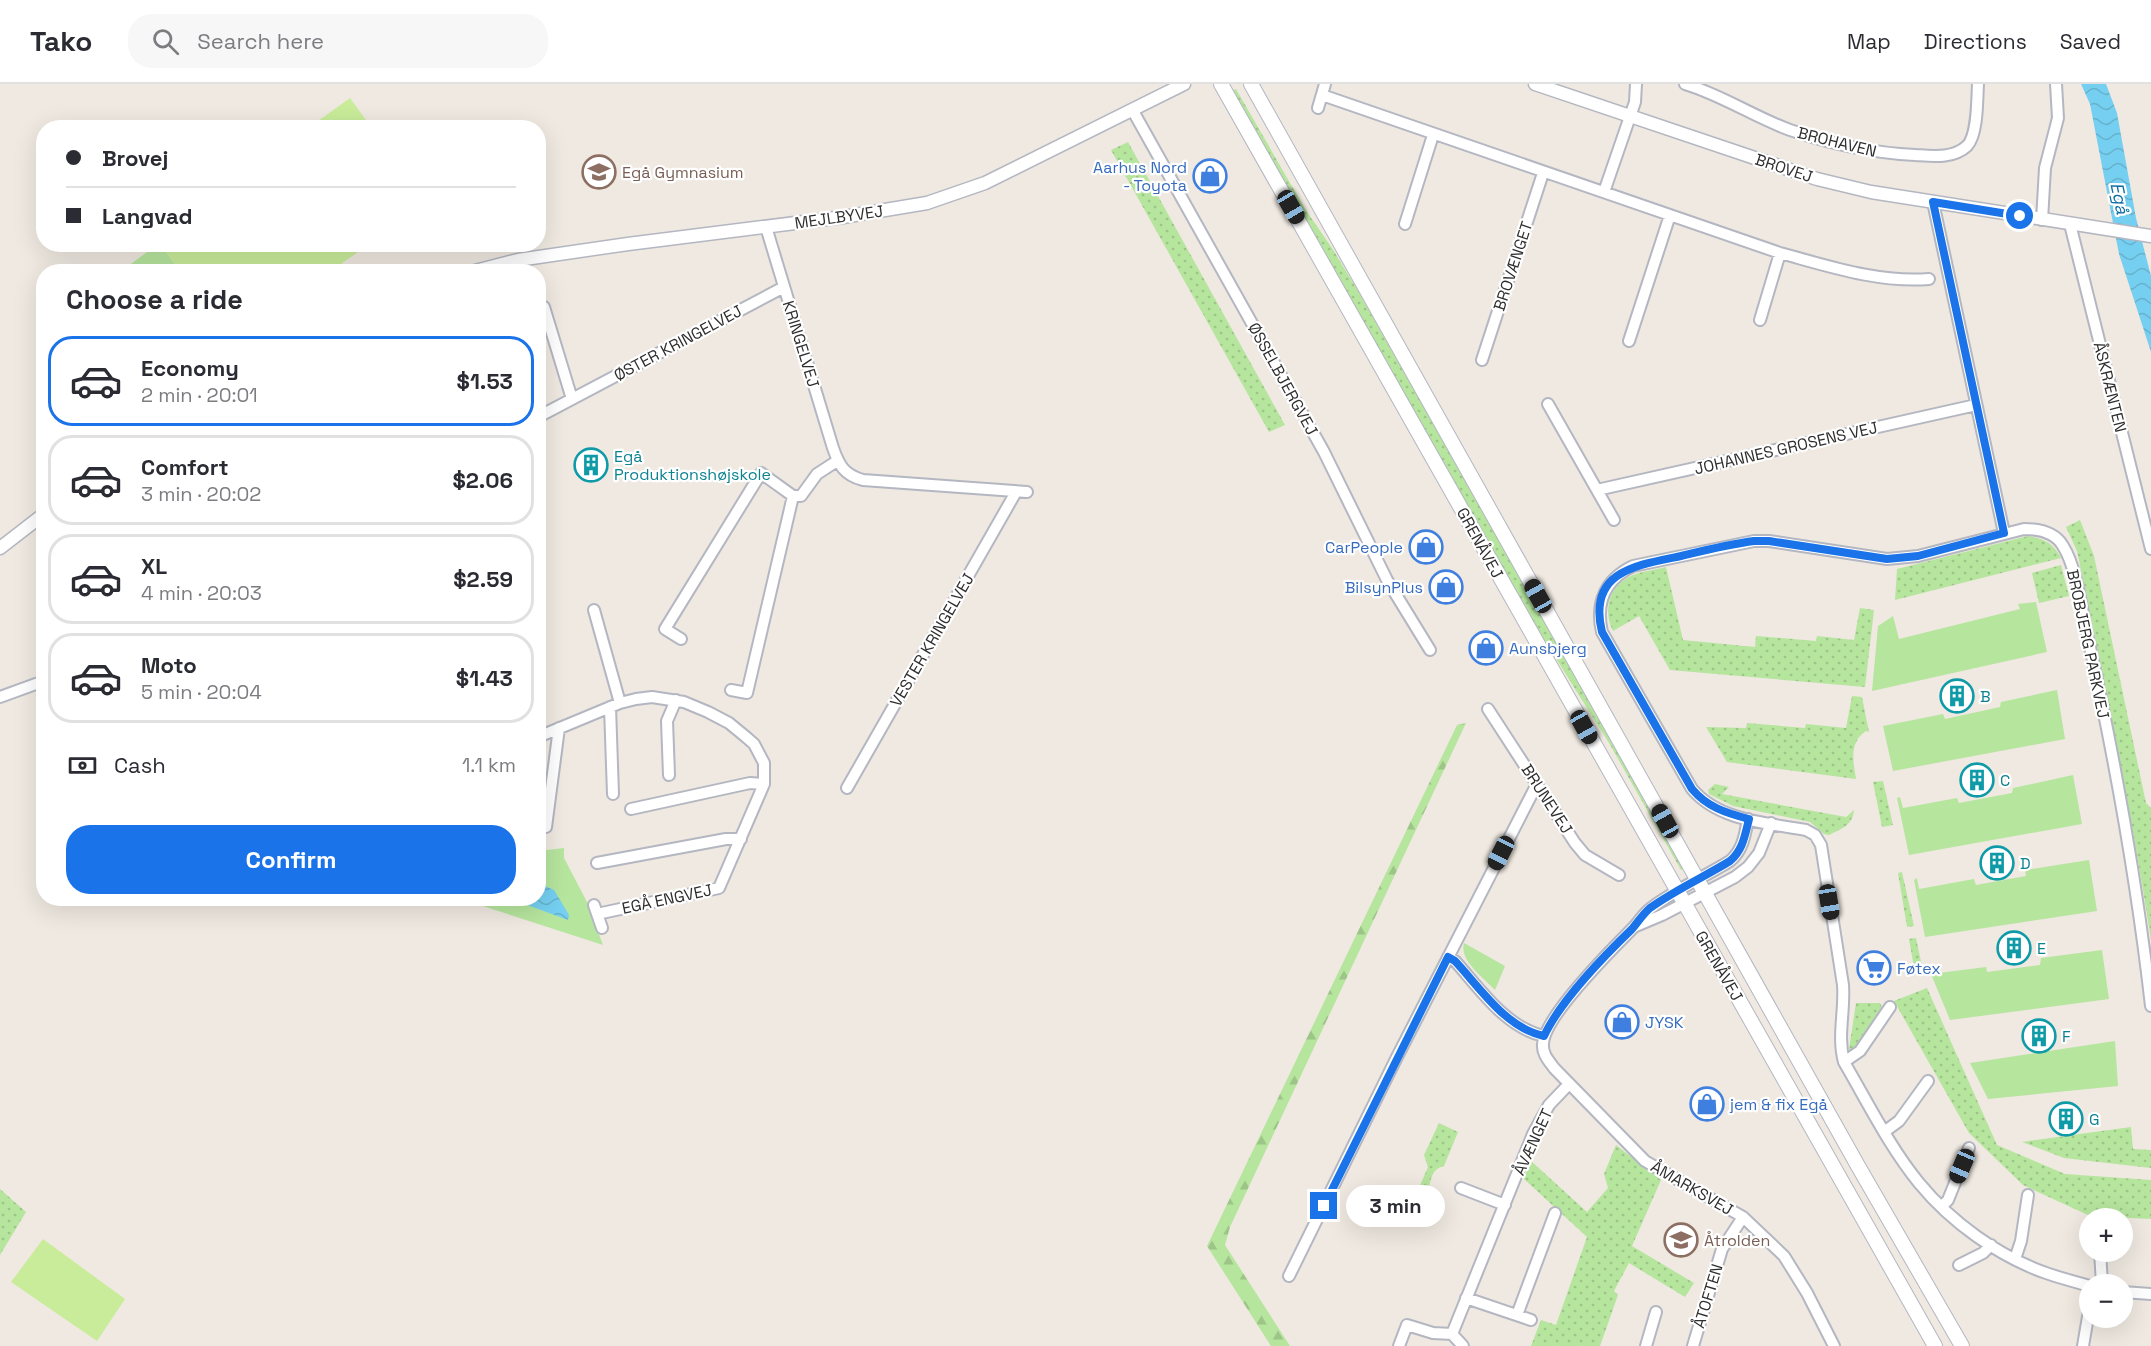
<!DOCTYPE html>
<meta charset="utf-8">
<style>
:root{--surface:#fff;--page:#f7f7f7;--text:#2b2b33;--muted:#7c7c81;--line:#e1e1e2;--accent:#1a73e8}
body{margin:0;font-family:"Space Grotesk",sans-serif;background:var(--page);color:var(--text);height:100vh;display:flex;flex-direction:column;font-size:22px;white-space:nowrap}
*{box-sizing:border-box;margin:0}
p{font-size:20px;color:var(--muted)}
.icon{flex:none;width:33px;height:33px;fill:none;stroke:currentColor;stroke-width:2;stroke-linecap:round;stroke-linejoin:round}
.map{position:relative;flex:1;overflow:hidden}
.sheet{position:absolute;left:36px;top:180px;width:510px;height:642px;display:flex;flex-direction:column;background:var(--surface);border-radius:24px;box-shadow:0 6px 24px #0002}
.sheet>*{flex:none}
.hud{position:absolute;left:36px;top:36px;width:510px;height:132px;border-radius:24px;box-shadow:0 6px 24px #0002;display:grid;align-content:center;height:132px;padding:0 30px;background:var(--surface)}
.fabs{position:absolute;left:2079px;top:1124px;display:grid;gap:12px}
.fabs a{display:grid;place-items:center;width:54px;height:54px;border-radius:50%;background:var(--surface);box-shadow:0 6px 24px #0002;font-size:30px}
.end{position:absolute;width:27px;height:27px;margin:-14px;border:8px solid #1a73e8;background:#fff;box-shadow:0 0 0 3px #fff}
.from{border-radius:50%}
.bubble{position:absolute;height:42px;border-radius:21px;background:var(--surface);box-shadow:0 6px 24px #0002;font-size:20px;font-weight:700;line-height:42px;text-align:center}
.car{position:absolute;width:18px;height:36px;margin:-18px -9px;border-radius:8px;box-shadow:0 0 4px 2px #0007;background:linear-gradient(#222 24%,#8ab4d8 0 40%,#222 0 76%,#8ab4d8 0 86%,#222 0)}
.hud b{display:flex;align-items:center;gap:21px;height:57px;font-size:22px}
.hud b+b{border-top:2px solid var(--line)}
.hud i{width:15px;height:15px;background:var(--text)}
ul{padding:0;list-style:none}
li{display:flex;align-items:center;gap:18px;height:90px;margin:0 12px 9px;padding:0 18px;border:3px solid var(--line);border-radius:24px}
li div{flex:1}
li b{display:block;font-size:22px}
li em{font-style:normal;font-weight:700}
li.on{border-color:var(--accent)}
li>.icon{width:54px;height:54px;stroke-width:1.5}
h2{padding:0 30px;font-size:27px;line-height:72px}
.pay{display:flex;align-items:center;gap:15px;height:66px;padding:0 30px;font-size:22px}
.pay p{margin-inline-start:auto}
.button{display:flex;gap:12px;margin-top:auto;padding:12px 30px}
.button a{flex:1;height:69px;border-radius:24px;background:var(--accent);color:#fff;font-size:24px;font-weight:700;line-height:69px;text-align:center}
header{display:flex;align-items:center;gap:36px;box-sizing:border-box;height:84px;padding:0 30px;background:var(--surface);border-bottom:2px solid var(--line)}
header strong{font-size:28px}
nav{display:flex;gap:33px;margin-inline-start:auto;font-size:21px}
.search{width:420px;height:54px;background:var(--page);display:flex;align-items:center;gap:15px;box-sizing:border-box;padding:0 21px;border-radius:24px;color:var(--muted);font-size:22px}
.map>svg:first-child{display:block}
.grass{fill:url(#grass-dots)}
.forest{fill:url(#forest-firs)}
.park{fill:#b6e59e}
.pitch{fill:#c9ec9a}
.water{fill:url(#water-waves)}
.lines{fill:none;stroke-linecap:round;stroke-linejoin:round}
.minor-casing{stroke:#b4b7c1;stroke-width:14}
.tertiary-casing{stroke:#b4b7c1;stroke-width:15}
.secondary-casing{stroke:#b4b7c1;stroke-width:16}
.minor{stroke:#fff;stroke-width:10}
.tertiary{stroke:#fff;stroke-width:12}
.secondary{stroke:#fff;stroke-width:14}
.route{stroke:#1a73e8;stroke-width:8}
.labels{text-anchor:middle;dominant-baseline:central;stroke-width:4.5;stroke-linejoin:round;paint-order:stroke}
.street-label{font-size:16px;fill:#2e2e2e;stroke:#fff}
.shop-label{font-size:16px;fill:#366cbe;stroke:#fff;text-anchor:start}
.education-label{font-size:16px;fill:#785e54;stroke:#fff;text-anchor:start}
.culture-label{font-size:16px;fill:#0d838f;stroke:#fff;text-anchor:start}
.water-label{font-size:18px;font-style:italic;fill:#0d6fa3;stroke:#fff}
</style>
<header>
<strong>Tako</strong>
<div class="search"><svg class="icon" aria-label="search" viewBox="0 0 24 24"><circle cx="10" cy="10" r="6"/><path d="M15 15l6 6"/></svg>Search here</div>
<nav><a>Map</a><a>Directions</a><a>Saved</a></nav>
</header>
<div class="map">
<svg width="2151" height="1262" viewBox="0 0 2151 1262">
<defs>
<pattern id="grass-dots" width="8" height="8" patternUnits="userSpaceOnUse" patternTransform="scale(1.5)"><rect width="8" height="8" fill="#b6e59e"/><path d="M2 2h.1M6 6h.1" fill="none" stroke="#9dc588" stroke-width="1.8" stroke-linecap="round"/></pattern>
<pattern id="forest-firs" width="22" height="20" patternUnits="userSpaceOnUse" patternTransform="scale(1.5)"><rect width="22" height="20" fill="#b6e59e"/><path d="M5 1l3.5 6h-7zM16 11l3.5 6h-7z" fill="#9dc588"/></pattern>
<pattern id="water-waves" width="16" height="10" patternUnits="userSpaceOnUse" patternTransform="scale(1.5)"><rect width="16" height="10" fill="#75cff0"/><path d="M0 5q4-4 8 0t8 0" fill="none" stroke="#66b2ce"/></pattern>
</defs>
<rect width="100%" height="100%" fill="#efe9e1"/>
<path class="grass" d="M1236,5l69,120 29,42 24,40 326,577 -3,2 -72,-127 -74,-118 -302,-535z
M1128,58l157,283 -16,7 -158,-282z
M2080,436l14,36 52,247 5,5v132c-20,-131 -47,-260 -74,-389l-11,-24z
M2028,452c17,3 25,7 33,22l-166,42 2,-31z
M2061,481l8,31 -30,7 -7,-30z
M1666,483l17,73 72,7 1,-11 60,5 1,-5 37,4 6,-32 14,2 -9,77 -195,-17 -31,-54 -26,15c-11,-21 -3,-47 20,-56 10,-4 22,-5 33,-8z
M1852,612l10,1 7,35 -3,-1c-17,11 -13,30 -10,48l-129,-17 -21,-35 40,1 1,-5 58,5 1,-4 40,4z
M1883,697l10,44 -11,2 -9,-45z
M1715,700l14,3 -7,7 124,23 8,-7c-1,15 -13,19 -25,25l-5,-1 -14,-12 -77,-16 -24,-12 -1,-4z
M1902,788l12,54 -7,1 -9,-54z
M1916,854l7,33 -8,2 -6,-34z
M1927,904l70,157 68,29 86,6v39l-61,-3 -67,-31 -54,-52 -75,-132z
M1856,919h24l3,7 -32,42 -2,-3z
M1439,1039l19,9 -14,34c-15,4 -12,16 -17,27l-9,-3 10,-23 -4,-12z
M2131,1043l2,22 18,1v18l-87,-10 -42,-16z
M1616,1061l45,35 -29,66 62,37 -9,14 -56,-34 -15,28 4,4 -18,51h-69l10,-26 15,5 31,-88 -64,-59 8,-17 56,51 21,-24 -4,-14z
M0,1105l26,23 -26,43z"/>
<path class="forest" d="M1466,639l-236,504 -5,18 65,101h-19l-64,-100 250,-521z"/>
<path class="park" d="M158,160l3,1 19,26 -60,1z
M2036,518l11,50 -175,39 6,-65 15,-10 6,23 121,-30 -2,-5z
M2057,606l8,49 -172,32 -10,-45 60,-12 2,5 55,-12 1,-5z
M2073,691l9,49 -173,31 -12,-57 3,-1 3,11 54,-10 2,5 53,-10 1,-5z
M564,764v10l23,44 16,43 -142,-46 77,-1 1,-47z
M2089,776l8,51 -172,26 -11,-57 3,-2 2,11 55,-10 2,6 50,-9 -1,-6z
M1464,859l41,23 -10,24c-11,-12 -36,-29 -31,-47z
M2102,866l7,49 -159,21 -19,-46 55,-7 1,5 53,-7 1,-7z
M2115,957l3,45 -130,13 -18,-36z"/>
<path class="pitch" d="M350,14l21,29h-65l5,-1z
M161,161h207l-37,26h-151z
M43,1155l82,60 -28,42 -86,-59z"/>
<path class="water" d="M2081,0h25l11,29 19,105 15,58v76l-32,-98 -29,-150z
M539,799l15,7 15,25 -1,5 -57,-21 27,-1z"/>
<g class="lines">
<defs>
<path id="minor" d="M1685,0c37,11 69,33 105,46 41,14 82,23 125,25 17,1 38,4 52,-9 11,-11 10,-47 11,-62
M1322,11l458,158c48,13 98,30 149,26
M1318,24l7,-24
M1133,27l191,341 63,128 43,70
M1604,108l31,-90 1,-18
M1933,118l71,331
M2042,136l3,-52 13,-50 -2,-34
M1405,140l28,-89
M2070,140l81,325
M766,143l67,221c6,17 11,27 30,32l164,12
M544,223l28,92
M1760,236l20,-67
M1629,257l41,-126
M1482,276l61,-187
M1548,320l66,116
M538,333l246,-130
M1597,406l379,-85
M793,412h8l16,-22 20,-13
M594,526l26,93
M681,555l-16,-10 96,-156 32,23 -46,197 -16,-3
M0,613l44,-16
M610,623l3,87
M1488,625l87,134 10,12 34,20
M538,653l82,-34 16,-4 16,-2 32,5 24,10 21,11 17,14 8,7 10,19v21l-45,104 -122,26
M669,691l-2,-54 9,-21
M847,704l169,-296
M631,725l119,-26 14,1
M1748,735c-3,16 -5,31 -18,42 -26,16 -55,29 -79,47 -8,6 -12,14 -19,21 -20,20 -88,88 -89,115 -1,10 6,17 11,24l91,93 98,56 41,39 23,37 27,53
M546,743l13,-99
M597,779l129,-24h15
M594,821l8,23
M1636,842l26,-11 73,-38 13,-10 11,-14 12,-30
M1448,873l7,4c25,28 51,67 89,75
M1844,978l16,-11 30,-44
M1884,1048l15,-11 29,-40
M1461,1104l44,17
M1942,1122l6,-6 21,-52
M2100,1167l2,33
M2015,1175l6,-18 7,-46
M1959,1181l24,-12 8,-8
M1289,1192l107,-217 141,-275
M2090,1202c-15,-4 -30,-8 -44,-13 -48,-17 -95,-51 -127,-90 -30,-37 -51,-80 -75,-121 -7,-26 1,-51 -1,-77l-22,-140 -6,-10 -9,-5c-39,-7 -87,-9 -114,-41l-90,-157c-7,-30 4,-53 31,-66l121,-25h15l118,18 31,-3 106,-27c15,0 31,3 39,17 14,22 19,66 25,92 27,122 49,245 63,368
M2122,1208l29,2
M1466,1214l65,22
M1517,1231l38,-102
M1452,1250l81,-200 16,-29 20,-21
M1399,1262l8,-21 26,8 19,1 11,12
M1646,1262l10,-34
M1693,1262l29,-97 21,-32
M2083,1262l7,-41"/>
<path id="tertiary" d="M1535,0l282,95 54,13 280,44
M471,188l47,-12 110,-16 215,-27 84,-14 58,-20 199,-99
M0,464l44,-34"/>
<path id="secondary" d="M1221,0l714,1262
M1251,0l607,1082 104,180"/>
</defs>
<use href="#minor" class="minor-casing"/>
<use href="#tertiary" class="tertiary-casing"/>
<use href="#secondary" class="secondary-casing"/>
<use href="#minor" class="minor"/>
<use href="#tertiary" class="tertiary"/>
<use href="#secondary" class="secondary"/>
</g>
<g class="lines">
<path class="route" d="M1324,1122l124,-249 7,4c26,28 51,67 89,75 17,-36 59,-79 88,-107 6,-7 11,-15 18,-21 25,-18 54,-31 80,-47 13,-11 15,-26 19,-42 -23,-6 -42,-12 -57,-30l-90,-157c-15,-61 35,-67 79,-76 25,-6 49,-12 73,-15h15l118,18 31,-3 86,-23 -71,-331 87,14"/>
</g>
<defs>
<symbol id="school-ring" viewBox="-11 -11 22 22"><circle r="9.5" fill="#fff" stroke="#8d6e63" stroke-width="1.5"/><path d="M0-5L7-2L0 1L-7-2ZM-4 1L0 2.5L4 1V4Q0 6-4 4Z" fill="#8d6e63"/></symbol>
<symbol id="shop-ring" viewBox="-11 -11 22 22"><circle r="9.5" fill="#fff" stroke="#3f7fe0" stroke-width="1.5"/><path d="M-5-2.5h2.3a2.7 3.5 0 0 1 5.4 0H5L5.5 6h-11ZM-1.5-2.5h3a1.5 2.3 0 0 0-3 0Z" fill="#3f7fe0"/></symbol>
<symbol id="building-ring" viewBox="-11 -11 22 22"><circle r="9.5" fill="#fff" stroke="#0f9aa8" stroke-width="1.5"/><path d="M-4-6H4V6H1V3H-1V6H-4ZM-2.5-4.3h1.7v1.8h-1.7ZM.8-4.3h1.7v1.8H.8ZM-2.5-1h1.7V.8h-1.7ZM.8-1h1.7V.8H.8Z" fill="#0f9aa8"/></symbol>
<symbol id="supermarket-ring" viewBox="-11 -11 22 22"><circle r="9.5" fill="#fff" stroke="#3f7fe0" stroke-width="1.5"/><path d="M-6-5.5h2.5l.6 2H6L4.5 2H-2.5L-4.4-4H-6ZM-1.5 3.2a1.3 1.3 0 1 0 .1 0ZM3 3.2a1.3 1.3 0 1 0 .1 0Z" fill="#3f7fe0"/></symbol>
</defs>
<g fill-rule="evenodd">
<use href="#school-ring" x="580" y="69" width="38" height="38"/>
<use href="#shop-ring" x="1191" y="73" width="38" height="38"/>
<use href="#building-ring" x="572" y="362" width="38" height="38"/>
<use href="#shop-ring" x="1407" y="444" width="38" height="38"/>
<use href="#shop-ring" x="1427" y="484" width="38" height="38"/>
<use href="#shop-ring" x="1467" y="545" width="38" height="38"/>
<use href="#building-ring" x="1938" y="593" width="38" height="38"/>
<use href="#building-ring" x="1958" y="677" width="38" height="38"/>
<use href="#building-ring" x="1978" y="760" width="38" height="38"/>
<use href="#building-ring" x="1995" y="845" width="38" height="38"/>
<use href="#supermarket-ring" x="1855" y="865" width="38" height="38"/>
<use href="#shop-ring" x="1603" y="919" width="38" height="38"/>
<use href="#building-ring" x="2020" y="933" width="38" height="38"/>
<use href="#shop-ring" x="1688" y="1001" width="38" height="38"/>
<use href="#building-ring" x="2047" y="1016" width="38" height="38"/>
<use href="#school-ring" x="1662" y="1137" width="38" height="38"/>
</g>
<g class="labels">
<g class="street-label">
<text transform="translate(1837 58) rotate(14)">BROHAVEN</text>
<text transform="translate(1784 84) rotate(18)">BROVEJ</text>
<text transform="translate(839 133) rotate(-8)">MEJLBYVEJ</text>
<text transform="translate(1513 182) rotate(-72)">BROVÆNGET</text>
<text transform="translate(678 259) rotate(-28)">ØSTER KRINGELVEJ</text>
<text transform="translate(801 260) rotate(73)">KRINGELVEJ</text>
<text transform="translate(1283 295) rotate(61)">ØSSELBJERGVEJ</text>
<text transform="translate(2110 303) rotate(76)">ÅSKRÆNTEN</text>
<text transform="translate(1786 364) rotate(-13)">JOHANNES GROSENS VEJ</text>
<text transform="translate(1480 459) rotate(61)">GRENÅVEJ</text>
<text transform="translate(932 556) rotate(-60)">VESTER KRINGELVEJ</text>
<text transform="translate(2088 560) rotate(78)">BROBJERG PARKVEJ</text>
<text transform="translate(1547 715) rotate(57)">BRUNEVEJ</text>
<text transform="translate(667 815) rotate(-12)">EGÅ ENGVEJ</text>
<text transform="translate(1719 882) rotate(60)">GRENÅVEJ</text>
<text transform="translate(1533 1058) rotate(-65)">ÅVÆNGET</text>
<text transform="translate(1692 1104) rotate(30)">ÅMARKSVEJ</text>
<text transform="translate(1708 1212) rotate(-73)">ÅTOFTEN</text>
</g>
<g class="shop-label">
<text x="1187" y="83" text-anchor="end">Aarhus Nord<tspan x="1187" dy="18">- Toyota</tspan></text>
<text x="1403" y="463" text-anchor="end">CarPeople</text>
<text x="1423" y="503" text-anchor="end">BilsynPlus</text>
<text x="1509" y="564">Aunsbjerg</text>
<text x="1897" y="884">Føtex</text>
<text x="1645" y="938">JYSK</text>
<text x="1730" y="1020">jem &amp; fix Egå</text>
</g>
<g class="education-label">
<text x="622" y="88">Egå Gymnasium</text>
<text x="1704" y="1156">Åtrolden</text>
</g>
<g class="culture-label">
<text x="614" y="372">Egå<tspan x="614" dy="18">Produktionshøjskole</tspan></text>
<text x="1980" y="612">B</text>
<text x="2000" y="696">C</text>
<text x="2020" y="779">D</text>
<text x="2037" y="864">E</text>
<text x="2062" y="952">F</text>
<text x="2089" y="1035">G</text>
</g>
<g class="water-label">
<text transform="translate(2120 114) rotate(78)">Egå</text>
</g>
</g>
</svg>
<div class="fabs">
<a>+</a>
<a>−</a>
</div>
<i class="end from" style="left:2020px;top:132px"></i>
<i class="end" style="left:1324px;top:1122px"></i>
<div class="bubble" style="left:1346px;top:1101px;width:99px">3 min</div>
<i class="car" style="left:1291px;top:123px;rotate:150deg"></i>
<i class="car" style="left:1538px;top:512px;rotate:331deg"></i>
<i class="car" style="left:1584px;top:643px;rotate:151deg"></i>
<i class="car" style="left:1665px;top:737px;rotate:331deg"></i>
<i class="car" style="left:1501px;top:769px;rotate:207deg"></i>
<i class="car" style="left:1829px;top:818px;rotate:171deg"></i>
<i class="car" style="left:1962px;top:1082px;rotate:203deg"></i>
<div class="hud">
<b><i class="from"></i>Brovej</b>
<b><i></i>Langvad</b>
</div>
<section class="sheet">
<h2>Choose a ride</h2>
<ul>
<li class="on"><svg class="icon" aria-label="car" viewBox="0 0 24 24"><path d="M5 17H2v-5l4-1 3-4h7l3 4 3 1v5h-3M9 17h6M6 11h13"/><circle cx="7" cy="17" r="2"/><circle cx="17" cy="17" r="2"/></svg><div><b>Economy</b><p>2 min · 20:01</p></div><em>$1.53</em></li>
<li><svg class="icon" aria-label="car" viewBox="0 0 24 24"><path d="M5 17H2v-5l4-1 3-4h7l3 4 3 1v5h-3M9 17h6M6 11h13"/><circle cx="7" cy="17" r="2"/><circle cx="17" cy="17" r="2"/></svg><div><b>Comfort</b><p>3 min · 20:02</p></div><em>$2.06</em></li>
<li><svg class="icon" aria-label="car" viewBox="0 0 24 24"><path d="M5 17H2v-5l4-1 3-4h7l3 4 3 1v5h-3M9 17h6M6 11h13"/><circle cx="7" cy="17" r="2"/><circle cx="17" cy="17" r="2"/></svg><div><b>XL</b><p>4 min · 20:03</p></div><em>$2.59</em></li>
<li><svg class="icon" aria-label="car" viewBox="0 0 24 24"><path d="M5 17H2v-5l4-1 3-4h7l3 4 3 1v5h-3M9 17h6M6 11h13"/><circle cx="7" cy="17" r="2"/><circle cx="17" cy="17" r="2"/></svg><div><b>Moto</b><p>5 min · 20:04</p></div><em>$1.43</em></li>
</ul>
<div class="pay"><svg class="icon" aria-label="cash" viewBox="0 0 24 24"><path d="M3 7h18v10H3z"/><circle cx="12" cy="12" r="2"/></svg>Cash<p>1.1 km</p></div>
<div class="button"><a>Confirm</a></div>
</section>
</div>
